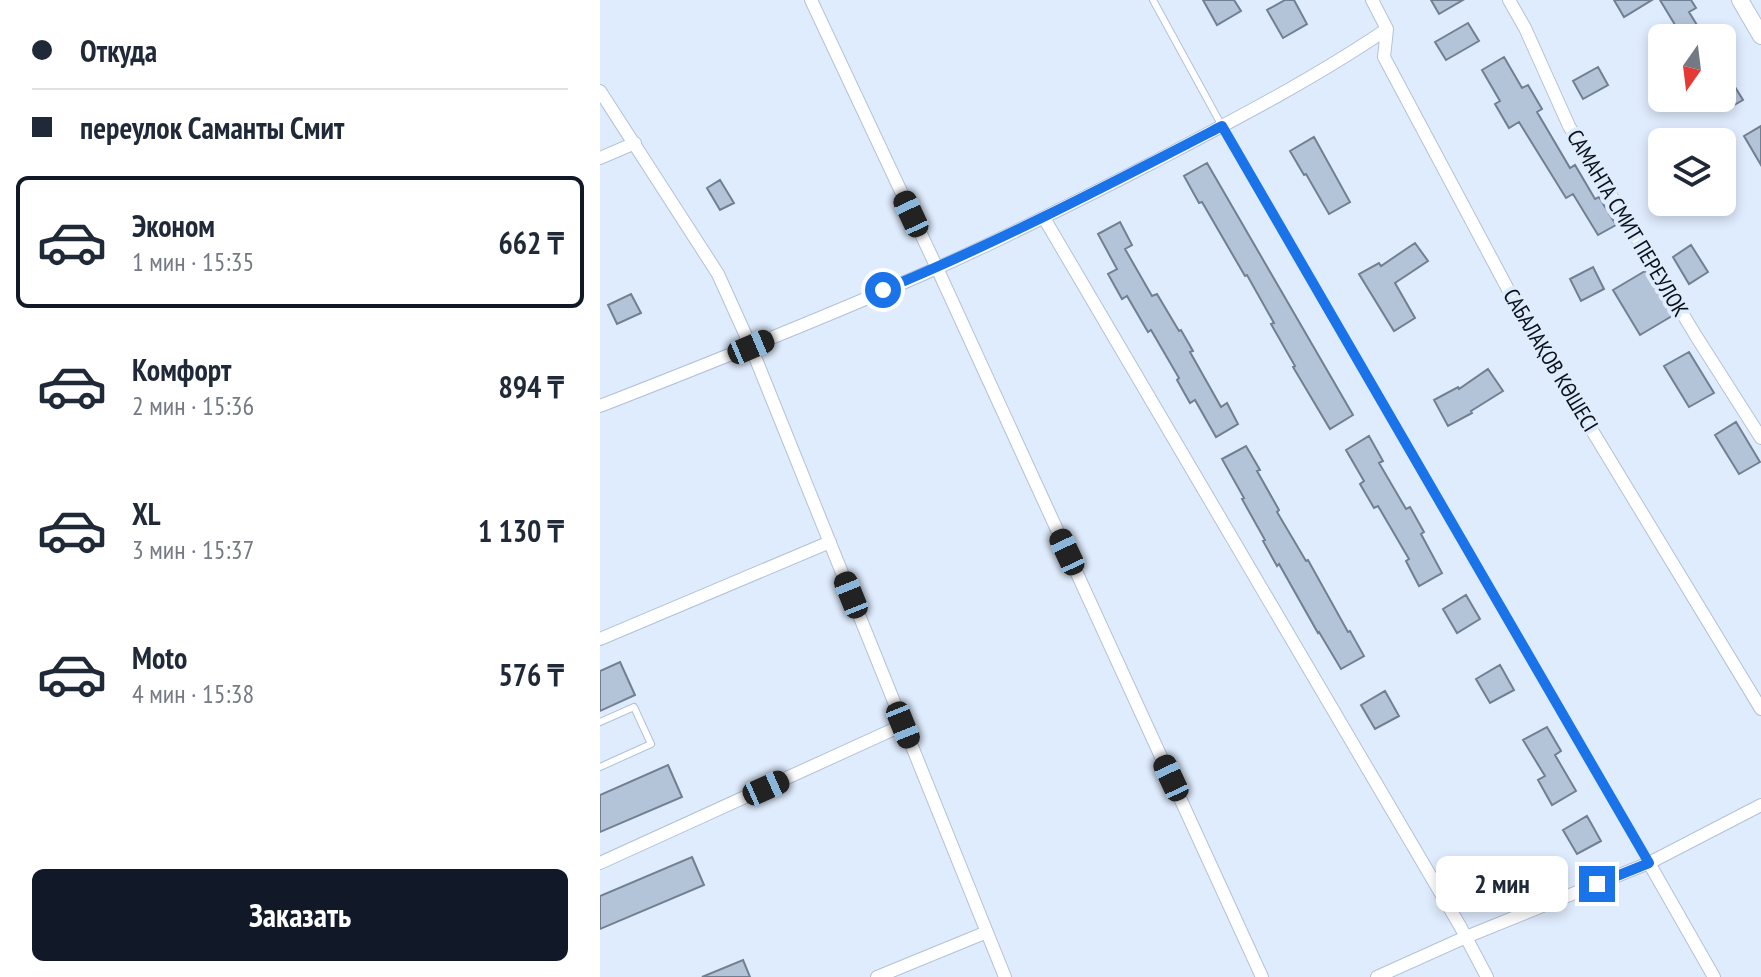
<!DOCTYPE html>
<html lang="ru">
<meta charset="utf-8">
<style>
:root{--surface:#fff;--page:#f6f6f7;--text:#1f2937;--muted:#747a83;--line:#e0e1e3;--accent:#111827}
body{margin:0;font-family:"PT Sans Narrow",sans-serif;background:var(--page);color:var(--text);height:100vh;display:flex;flex-direction:column;font-size:30px;white-space:nowrap}
*{box-sizing:border-box;margin:0}
p{font-size:26px;color:var(--muted)}
.icon{flex:none;width:44px;height:44px;fill:none;stroke:currentColor;stroke-width:2;stroke-linecap:round;stroke-linejoin:round}
.map{position:relative;flex:1;overflow:hidden}
.drawer{display:flex;flex-direction:column;background:var(--surface);width:600px}
.drawer>*{flex:none}
.banner{display:grid;align-content:center;height:176px;padding:0 32px;background:var(--surface)}
.needle{width:52px;rotate:194deg}
.tools{position:absolute;left:1048px;top:24px;display:grid;gap:16px}
.tools a{display:grid;place-items:center;width:88px;height:88px;border-radius:12px;background:var(--surface);box-shadow:0 4px 12px #0003;font-size:40px}
.end{position:absolute;width:36px;height:36px;margin:-18px;border:10px solid #1a73e8;background:#fff;box-shadow:0 0 0 4px #fff}
.from{border-radius:50%}
.bubble{position:absolute;height:56px;border-radius:12px;background:var(--surface);box-shadow:0 4px 12px #0003;font-size:26px;font-weight:700;line-height:56px;text-align:center}
.car{position:absolute;width:24px;height:48px;margin:-24px -12px;border-radius:10px;box-shadow:0 0 6px 2px #0007;background:linear-gradient(#222 24%,#8ab4d8 0 40%,#222 0 76%,#8ab4d8 0 86%,#222 0)}
.banner b{display:flex;align-items:center;gap:28px;height:76px;font-size:30px}
.banner b+b{border-top:2px solid var(--line)}
.banner i{width:20px;height:20px;background:var(--text)}
ul{padding:0;list-style:none}
li{display:flex;align-items:center;gap:24px;height:132px;margin:0 16px 12px;padding:0 16px;border:4px solid transparent;border-radius:12px}
li div{flex:1}
li b{display:block;font-size:30px}
li em{font-style:normal;font-weight:700}
li.selected{border-color:var(--accent)}
li>.icon{width:72px;height:72px;stroke-width:1.5}
.button{display:flex;gap:16px;margin-top:auto;padding:16px 32px}
.button a{flex:1;height:92px;border-radius:12px;background:var(--accent);color:#fff;font-size:32px;font-weight:700;line-height:92px;text-align:center}
main{display:flex;flex:1;min-height:0}
.map>svg:first-child{display:block}
.building{fill:#b4c4d8;stroke:#717f92;stroke-width:2}
.lines{fill:none;stroke-linecap:round;stroke-linejoin:round}
.lane-casing{stroke:#b2c2d6;stroke-width:8}
.street-casing{stroke:#b2c2d6;stroke-width:14}
.secondary-casing{stroke:#b2c2d6;stroke-width:18}
.lane{stroke:#fff;stroke-width:6}
.street{stroke:#fff;stroke-width:12}
.secondary{stroke:#fff;stroke-width:16}
.route{stroke:#1a73e8;stroke-width:10}
.labels{text-anchor:middle;dominant-baseline:central;stroke-width:8;stroke-linejoin:round;paint-order:stroke}
.street-label{font-size:22px;fill:#0b1118;stroke:#dfecfd}
</style>
<main>
<section class="drawer">
<div class="banner">
<b><i class="from"></i>Откуда</b>
<b><i></i>переулок Саманты Смит</b>
</div>
<ul>
<li class="selected"><svg class="icon" aria-label="car" viewBox="0 0 24 24"><path d="M5 17H2v-5l4-1 3-4h7l3 4 3 1v5h-3M9 17h6M6 11h13"/><circle cx="7" cy="17" r="2"/><circle cx="17" cy="17" r="2"/></svg><div><b>Эконом</b><p>1 мин · 15:35</p></div><em>662 ₸</em></li>
<li><svg class="icon" aria-label="car" viewBox="0 0 24 24"><path d="M5 17H2v-5l4-1 3-4h7l3 4 3 1v5h-3M9 17h6M6 11h13"/><circle cx="7" cy="17" r="2"/><circle cx="17" cy="17" r="2"/></svg><div><b>Комфорт</b><p>2 мин · 15:36</p></div><em>894 ₸</em></li>
<li><svg class="icon" aria-label="car" viewBox="0 0 24 24"><path d="M5 17H2v-5l4-1 3-4h7l3 4 3 1v5h-3M9 17h6M6 11h13"/><circle cx="7" cy="17" r="2"/><circle cx="17" cy="17" r="2"/></svg><div><b>XL</b><p>3 мин · 15:37</p></div><em>1 130 ₸</em></li>
<li><svg class="icon" aria-label="car" viewBox="0 0 24 24"><path d="M5 17H2v-5l4-1 3-4h7l3 4 3 1v5h-3M9 17h6M6 11h13"/><circle cx="7" cy="17" r="2"/><circle cx="17" cy="17" r="2"/></svg><div><b>Moto</b><p>4 мин · 15:38</p></div><em>576 ₸</em></li>
</ul>
<div class="button"><a>Заказать</a></div>
</section>
<div class="map">
<svg width="1161" height="977" viewBox="0 0 1161 977">
<rect width="100%" height="100%" fill="#dfecfd"/>
<path class="building" d="M603,0h31l7,11 -24,14z
M685,0h9l13,24 -24,14 -16,-28z
M831,0h32l-24,14z
M1014,0h38l-28,17z
M1060,0h31l5,8 -7,4 16,26h-22z
M868,23l11,18 -33,19 -11,-18z
M904,57l18,31 6,-3 14,24 -5,3 33,56 5,-3 20,34 4,-2 17,28 -18,10 -25,-41 -7,4 -47,-76 -10,6 -14,-24 5,-3 -18,-31z
M998,67l10,18 -25,14 -10,-18z
M1130,79l13,21 -14,8 -7,-12v-12z
M1161,126v39l-17,-29z
M714,137l36,65 -21,12 -23,-40 -2,1 -14,-24z
M607,163l146,252 -23,14 -37,-62 2,-1 -24,-42 3,-1 -27,-48 -2,1 -43,-74 -3,1 -15,-27z
M120,180l14,23 -14,7 -13,-22z
M520,222l12,23 -7,4 27,47 5,-2 22,37 2,-1 12,21 -3,1 31,55 6,-4 11,21 -22,13 -21,-37 -5,3 -13,-23 2,-2 -28,-48 -3,2 -21,-36 -5,3 -14,-25 9,-5 -19,-35z
M815,243l13,18 -33,22 20,35 -21,13 -35,-57 20,-11 2,3z
M1091,245l17,27 -19,12 -16,-27z
M993,267l11,22 -23,12 -11,-22z
M1045,271l27,45 -32,19 -27,-45z
M31,294l10,19 -24,11 -9,-19z
M1089,352l25,41 -25,14 -25,-41z
M888,369l15,22 -32,20 1,2 -24,13 -14,-26 24,-13 1,2z
M1136,422l24,40 -21,12 -24,-39z
M769,436l14,25 -4,2 27,46 4,-2 14,25 -3,2 21,39 -23,13 -13,-25 3,-2 -31,-53 -4,2 -14,-24 4,-3 -18,-31z
M646,446l14,24 -3,1 22,39 -2,2 29,49 2,-1 40,72 2,-1 14,25 -23,13 -22,-37 -1,1 -39,-69 -2,2 -14,-25 2,-1 -23,-41 2,-1 -22,-39z
M866,595l14,24 -23,14 -14,-24z
M20,662l15,33 -35,16v-40z
M900,665l14,25 -24,13 -14,-24z
M785,691l14,25 -24,13 -14,-24z
M947,727l14,24 -6,4 21,36 -24,14 -14,-25 7,-4 -22,-36z
M68,765l14,32 -82,35v-37z
M987,816l14,25 -24,13 -14,-24z
M92,857l12,28 -104,44v-33z
M143,960l7,17h-48z"/>
<g class="lines">
<defs>
<path id="lane" d="M553,0l69,126 427,737
M0,722l34,-15 17,37 -51,23"/>
<path id="street" d="M211,0l126,268 325,709
M772,0l15,29 -3,28 135,253 242,399
M909,0l16,28 44,98 127,210 65,102
M0,91l118,183 33,73 254,630
M0,158l35,-15
M444,218l416,708 27,51
M0,406c113,-44 226,-89 337,-138 72,-32 142,-68 213,-104 80,-42 162,-84 237,-135
M0,639l230,-97
M0,863l303,-138
M1049,863l65,114
M277,977l110,-45
M777,977l89,-40 183,-74 112,-58"/>
<path id="secondary" d="M1140,0l21,36"/>
</defs>
<use href="#lane" class="lane-casing"/>
<use href="#street" class="street-casing"/>
<use href="#secondary" class="secondary-casing"/>
<use href="#lane" class="lane"/>
<use href="#street" class="street"/>
<use href="#secondary" class="secondary"/>
</g>
<g class="lines">
<path class="route" d="M283,290c116,-48 227,-106 339,-164l427,737 -52,21"/>
</g>
<g class="labels">
<g class="street-label">
<text transform="translate(1028 223) rotate(59)">САМАНТА СМИТ ПЕРЕУЛОК</text>
<text transform="translate(951 360) rotate(59)">САБАЛАҚОВ КӨШЕСІ</text>
</g>
</g>
</svg>
<div class="tools">
<a><svg class="needle" viewBox="-14 -14 28 28"><path d="M0-13l5 13h-10z" fill="#e53935"/><path d="M0 13l5-13h-10z" fill="#747a83"/></svg></a>
<a><svg class="icon" aria-label="layers" viewBox="0 0 24 24"><path d="M12 4l9 5-9 5-9-5zM3 14l9 5 9-5"/></svg></a>
</div>
<i class="end from" style="left:283px;top:290px"></i>
<i class="end" style="left:997px;top:884px"></i>
<div class="bubble" style="left:836px;top:856px;width:132px">2 мин</div>
<i class="car" style="left:311px;top:214px;rotate:335deg"></i>
<i class="car" style="left:151px;top:347px;rotate:67deg"></i>
<i class="car" style="left:467px;top:552px;rotate:335deg"></i>
<i class="car" style="left:251px;top:595px;rotate:338deg"></i>
<i class="car" style="left:303px;top:725px;rotate:158deg"></i>
<i class="car" style="left:571px;top:778px;rotate:335deg"></i>
<i class="car" style="left:166px;top:788px;rotate:66deg"></i>
</div>
</main>
